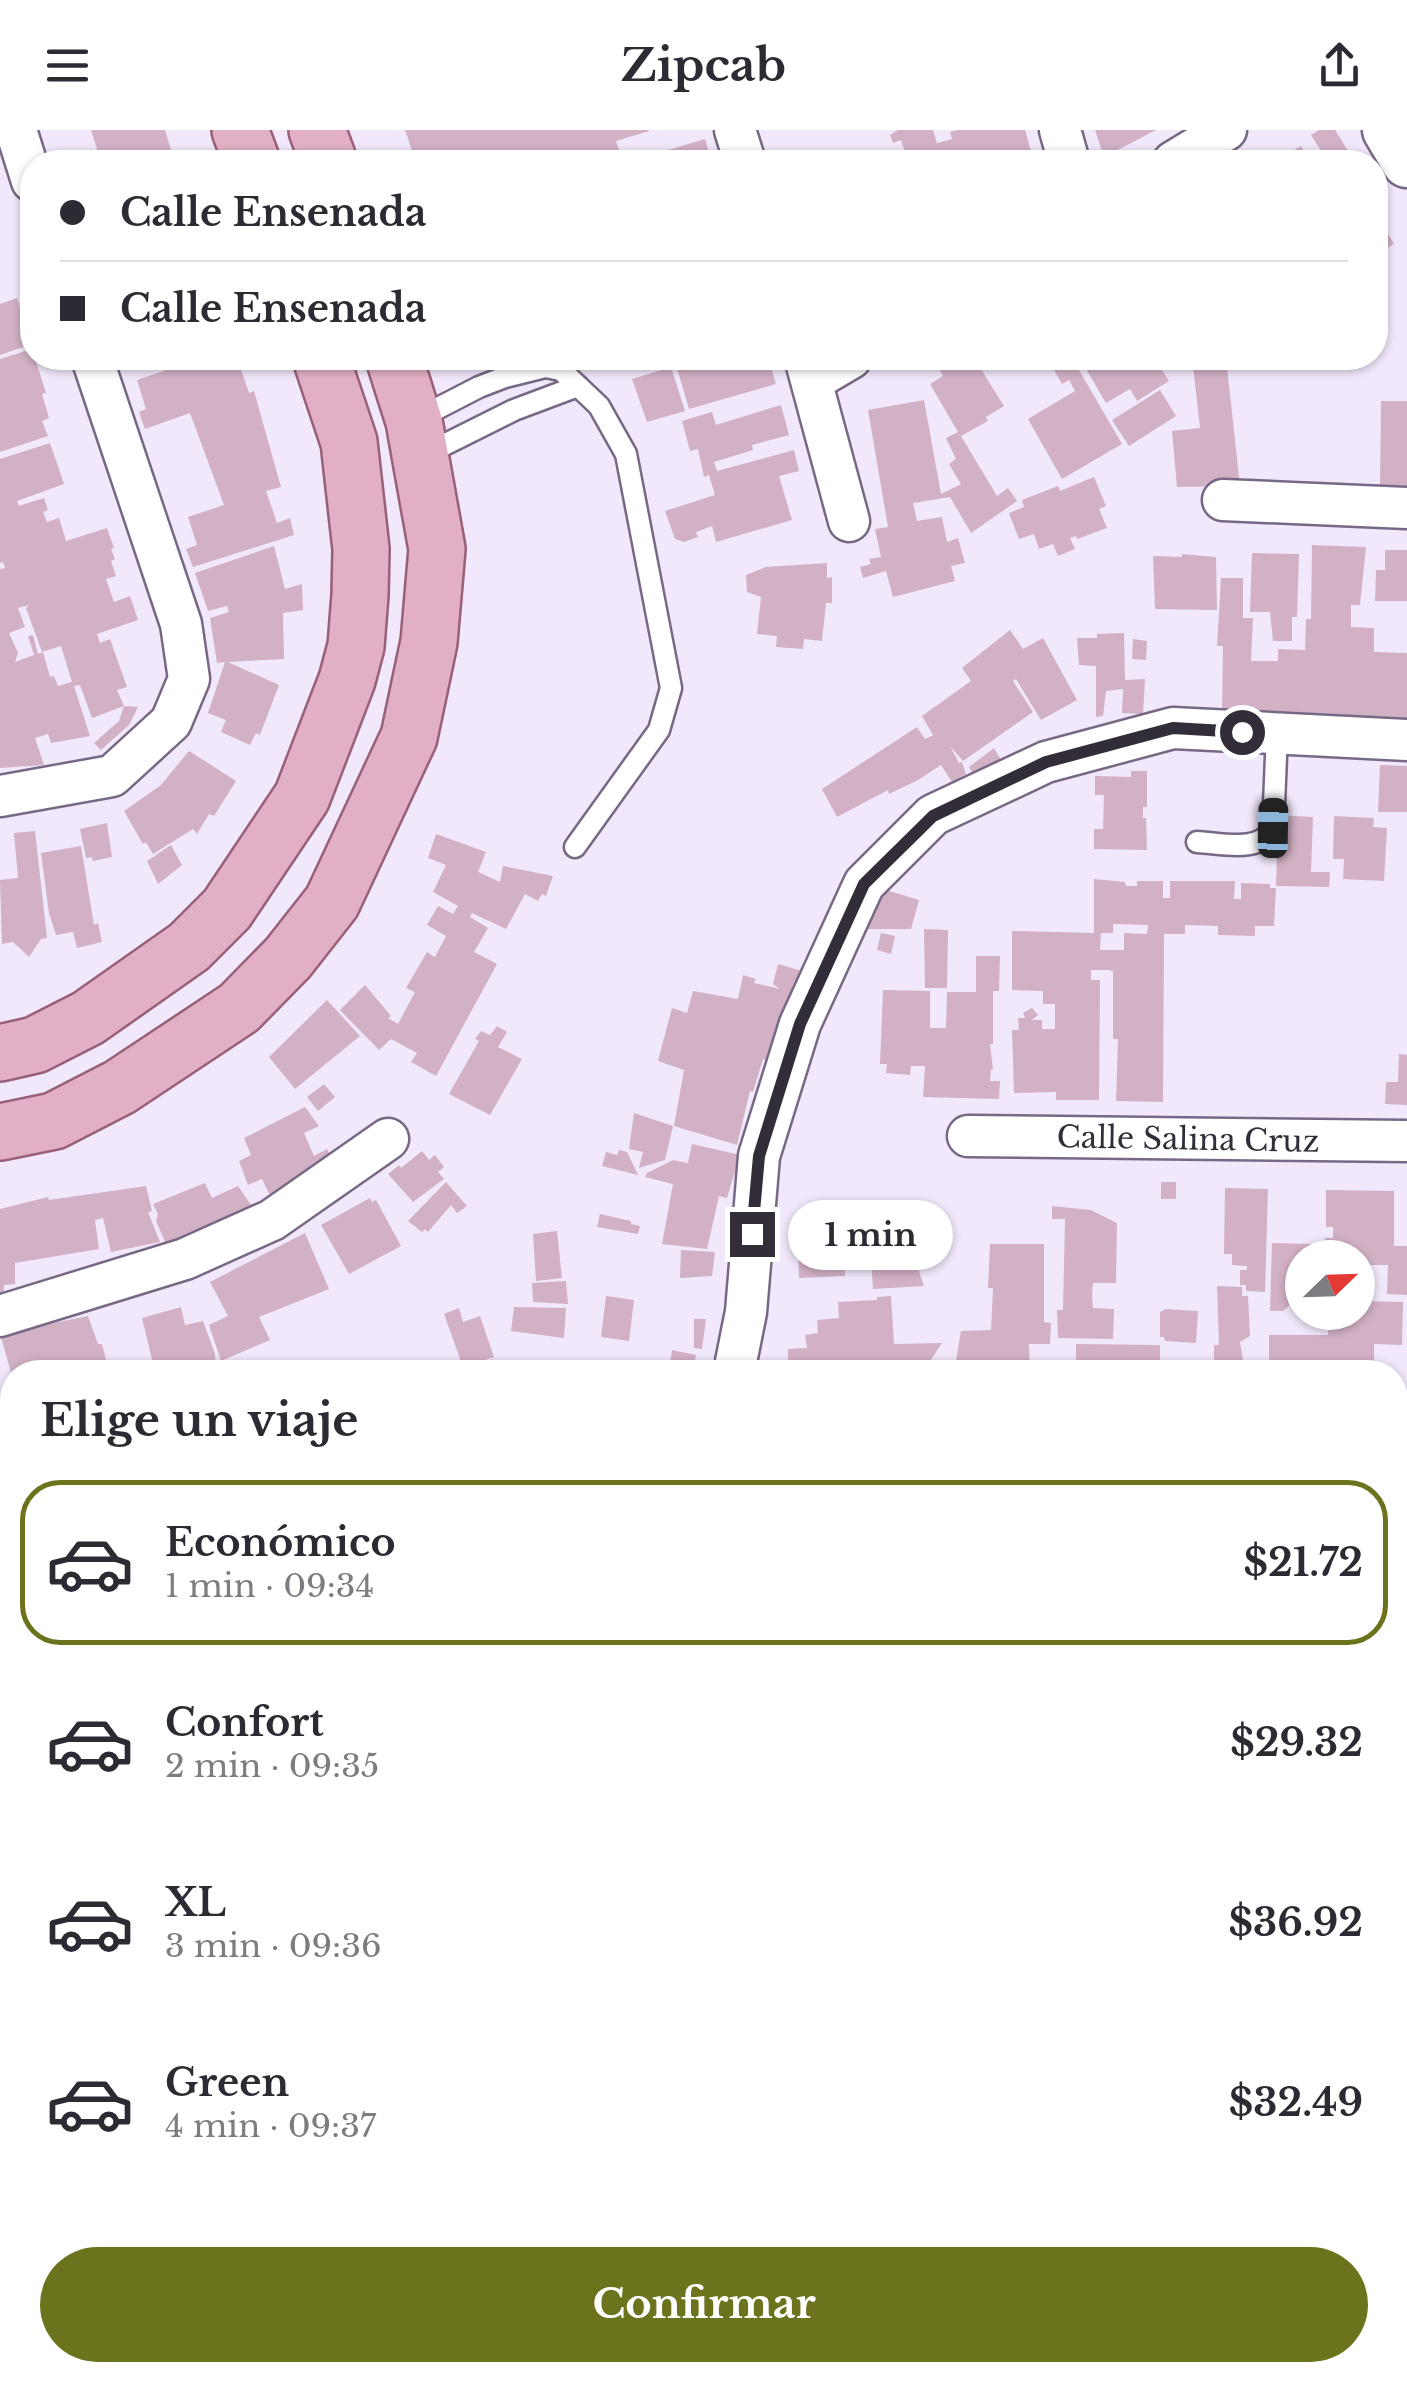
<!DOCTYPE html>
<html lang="es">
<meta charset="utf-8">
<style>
:root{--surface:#fff;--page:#f2f2f3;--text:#2b2b33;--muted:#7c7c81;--line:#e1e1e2;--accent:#6b741d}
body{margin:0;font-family:"Libre Baskerville",serif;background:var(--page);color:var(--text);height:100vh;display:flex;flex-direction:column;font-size:38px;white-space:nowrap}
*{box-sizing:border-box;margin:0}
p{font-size:32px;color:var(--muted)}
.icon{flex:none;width:55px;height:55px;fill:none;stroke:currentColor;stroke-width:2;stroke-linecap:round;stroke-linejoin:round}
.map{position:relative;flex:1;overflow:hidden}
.panel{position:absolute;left:0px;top:1230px;width:1408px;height:1022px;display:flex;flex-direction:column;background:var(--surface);border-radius:40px 40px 0 0;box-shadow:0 2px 8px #0004}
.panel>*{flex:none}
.guide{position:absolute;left:20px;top:20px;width:1368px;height:220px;border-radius:40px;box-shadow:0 2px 8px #0004;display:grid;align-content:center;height:220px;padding:0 40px;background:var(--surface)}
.needle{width:65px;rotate:67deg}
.buttons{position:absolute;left:1285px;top:1110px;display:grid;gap:20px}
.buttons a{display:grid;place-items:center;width:90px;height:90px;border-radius:50%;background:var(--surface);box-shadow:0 2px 8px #0004;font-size:50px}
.end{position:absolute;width:45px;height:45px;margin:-22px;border:12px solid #332d39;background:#fff;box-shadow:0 0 0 5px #fff}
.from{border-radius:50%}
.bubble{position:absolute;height:70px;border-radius:35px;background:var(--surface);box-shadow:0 2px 8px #0004;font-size:32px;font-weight:700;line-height:70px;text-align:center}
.car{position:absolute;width:30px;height:60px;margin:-30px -15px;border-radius:12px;box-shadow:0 0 8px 2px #0007;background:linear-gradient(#222 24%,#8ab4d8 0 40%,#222 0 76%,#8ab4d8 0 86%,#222 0)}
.guide b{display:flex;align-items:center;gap:35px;height:95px;font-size:38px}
.guide b+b{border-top:2px solid var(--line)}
.guide i{width:25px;height:25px;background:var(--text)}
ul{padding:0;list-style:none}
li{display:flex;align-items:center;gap:30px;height:165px;margin:0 20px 15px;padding:0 20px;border:5px solid transparent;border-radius:40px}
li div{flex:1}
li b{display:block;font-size:38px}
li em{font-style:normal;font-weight:700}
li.current{border-color:var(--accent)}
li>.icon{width:90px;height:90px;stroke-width:1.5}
h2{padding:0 40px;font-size:45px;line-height:120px}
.action{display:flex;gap:20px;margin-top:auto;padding:20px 40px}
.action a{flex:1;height:115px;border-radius:60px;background:var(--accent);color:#fff;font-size:40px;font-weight:700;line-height:115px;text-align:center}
header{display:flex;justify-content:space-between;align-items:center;height:130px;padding:0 40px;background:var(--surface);font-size:45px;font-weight:700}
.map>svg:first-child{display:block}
.building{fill:#d2b1c5;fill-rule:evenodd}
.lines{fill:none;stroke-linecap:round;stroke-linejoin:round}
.service-casing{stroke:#776985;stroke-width:25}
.minor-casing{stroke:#776985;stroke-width:45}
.tertiary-casing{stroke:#776985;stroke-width:55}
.primary-casing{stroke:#986079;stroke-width:60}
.service{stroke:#fff;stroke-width:20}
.minor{stroke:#fff;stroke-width:40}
.tertiary{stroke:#fff;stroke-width:50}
.primary{stroke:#e2b0c4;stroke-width:55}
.route{stroke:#332d39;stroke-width:12}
.labels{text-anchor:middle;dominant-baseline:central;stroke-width:8;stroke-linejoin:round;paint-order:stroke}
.street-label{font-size:30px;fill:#332d39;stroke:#fff}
</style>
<header><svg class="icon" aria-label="menu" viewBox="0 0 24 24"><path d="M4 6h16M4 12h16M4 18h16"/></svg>Zipcab<svg class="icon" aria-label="share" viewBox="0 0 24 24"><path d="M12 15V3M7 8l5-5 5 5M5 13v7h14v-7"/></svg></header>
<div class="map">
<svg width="1407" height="2252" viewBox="0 0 1407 2252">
<rect width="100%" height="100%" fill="#f1e8fb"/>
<path class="building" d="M91,0h74l9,30 10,-3 2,5h-85z
M405,0h244v1l-33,10 7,21h-207z
M898,0h35l4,13 15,-4 -2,-7 7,-2h68l9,32h-126l-7,-22 -8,3 -3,-8z
M1095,0h61l-52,27z
M1319,0h16l20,32h-22l-6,-10 -4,2 -12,-19z
M705,9l7,23h-51l-3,-9z
M1301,16l10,16h-38z
M1375,81l19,33 -19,12z
M17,168l9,27 6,-2v21l-32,11v-51z
M32,219l14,44 -4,1 7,24 -7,3 6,15 -48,16v-93z
M202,228h35l12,35 5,-2 27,96 -15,4 11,32 13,-5 4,17 -101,32 -7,-18 11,-4 -9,-28 36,-12 -34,-92 -45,16 -6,-17 7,-3 -9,-29z
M674,228h94l8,26 -87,25z
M944,228h30l30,48 -18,11 2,4 -27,15 36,60 11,-8 9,13 -46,32 -21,-36 -37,6 4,18 25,-4 5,25 11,-4 7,25 -14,3 4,15 -62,16 -7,-26 -23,7 -3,-11 11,-3 -2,-5 12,-2 -6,-28 13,-2 -20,-117 56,-10 17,94 20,-10 -12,-20 7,-5 -10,-21 12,-6 -28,-48 13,-8 -4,-7 8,-4z
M1056,228h16l50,86 -60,35 -34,-60 47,-28 -6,-11 -7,4 -13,-23z
M1090,228h64l15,23 -32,20 -7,-12 -24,14 -24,-41z
M1207,228h19l14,128 -63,1 -5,-56 28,-3 -7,-62z
M671,237l14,44 -38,11 -15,-43z
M1160,260l16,26 -47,30 -17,-26z
M1381,271h26v86l-27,-1z
M781,275l8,30 -37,10 1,5 -39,12 3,9 77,-21 5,21 -20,5 13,44 -76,22 -4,-16 -16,6 2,5 -14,5 -9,-3 -10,-28 50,-16 -6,-20 -5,2 -6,-28 -8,2 -8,-30 30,-9 4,13z
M50,313l14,41 -47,17 2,5 25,-8 4,12 -5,2 4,10 12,-4 7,23 41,-13 7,20 -3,1 4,10 -4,2 5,15 -10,3 8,23 16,-6 8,24 -41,14 3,9 10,-4 17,48 -10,3 7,16 14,1 -9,18 -28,25 -7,-7 25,-22 5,-15 -32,12 -12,-33 -6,1 16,50 -39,7 -3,-9 -13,4 9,27 -44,3v-199l5,-1 -2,-6 -3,1v-104zM29,475l-3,3 16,44 19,-6 11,36 -14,4 -4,-10 -4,1 -7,-25 -5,2 -5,-19 -5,1 6,19 -19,7 3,-9 -9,-20 16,-6 -7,-19z
M1094,347l12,29 -7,3 8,19 -30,11 -1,-3 -6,2 5,11 -17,7 -5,-12 -14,5 -5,-15 -15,5 -10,-26 15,-6 -2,-7 36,-14 2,5z
M1312,415l54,2 -6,58h-9v22l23,1v24l33,1v66l-185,-4 1,-69h-6l4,-68h22v40h10l-2,43h27v-12l27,1 1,-31h5z
M274,416l11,43 17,-5 1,26 -20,3 1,46 -56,3 51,23 -19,50 -4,-2 -6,12 -29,-13 5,-12 -18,-7 17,-51 -8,1 -7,-45 19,-6 -2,-6 -19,5 -13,-38z
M1385,420h22v51h-32l1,-31h9z
M1252,423l47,1 -2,63h-5v24h-19l-3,-29h-20z
M1182,424l34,3 1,53 -62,-1 -2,-53 29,1z
M827,433v15l5,-1v26h-6l-4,38 -18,-2 -1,10 -27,-2 1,-11 -20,-2 4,-37 -14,-5 -1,-17 20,-8z
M1010,500l13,19 20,-11 34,62 -36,20 -25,-41 -3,2 20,31 -70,49 -13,-15 9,17 3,-1 4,12 -14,8 -11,-17 -23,15 -29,14 -1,-4 -51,27 -15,-28 95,-62 8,12 8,-4 -11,-19 49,-35 -9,-13z
M1124,503l1,47 20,-1 -2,35 -21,-1 1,-24 -17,2 -3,25 -7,1v-51l-17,-1 -2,-27h20v-4z
M1133,509l14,2 -1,19 -14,-1z
M994,618l15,26 -28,14 -12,-21z
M189,621l47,30 -22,35 -5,-2 -12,20 -4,-5 -40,25 -7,-12 -3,2 -19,-33 37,-26z
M1380,635l27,1v46h-29z
M1131,641h16v36h-4v11h3l1,32 -53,-1v-20h9l1,-34h-9v-19l36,1z
M1278,685l35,2 -2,55h19l-1,15 -53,-1z
M1334,686l40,2 -1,9 14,1 -3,53 -41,-2 1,-20h-11z
M107,693l5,34 -19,4 -1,-4 -6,1 -6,-29z
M35,701l12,107 -6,1 -12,18 -16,-15 -11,2 -2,-64 18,-2 -4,-45z
M436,704l50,18 -8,20 22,10 3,-16 50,10 -7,20 -4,-2 -4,7 -13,-7 -19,35 -34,-16 -2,4 18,11 -14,24 23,12 -61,112 -25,-14 6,-9 -26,-14 -12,11 -39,-40 25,-25 26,31 -3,2 10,6 17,-32 -9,-4 21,-36 8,5 11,-21 -19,-11 11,-19 15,8 5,-8 -25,-14 13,-27 -18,-7z
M171,715l11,20 -24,19 -11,-23z
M81,716l13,79 4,-2 4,19 -25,6 -4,-16 -17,3 -7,-22 -8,-60z
M1094,749l31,3 1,4h11v-5h26v17h7v-17h65l-1,18h7v-16l29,1v4h6l-2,38h-19v10l-37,-1v-9l-33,-1v9h-21l-1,168 -47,-1 2,-62h-5v-68l-5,-1h-17v10h9l-1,120h-43v-8l-42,1 -2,-63h7l-1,-12h7l-2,-5 9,-5 6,7 -6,5h10v9h13v-25h-12v-13l-31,-1v-59l82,2zM1113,794l35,1 -1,9 -23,-1v17h-24l1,-17h12z
M886,760l33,10 -8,29h-53z
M924,799l24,1 -1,58h-22z
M881,803l14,3 -4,18 -14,-4z
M976,826h24l-1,35h-6v53h-3l3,26 -2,-1 -1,12h10l-1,18 -76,-2 2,-31h-14l-1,9 -24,-2 1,-9h-7l3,-74 47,1v37h16l1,-36h29z
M778,834l24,7 -28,92 -11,-4 -10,33 -3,-1 -13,54 -63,-19 10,-56 -26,-9 14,-53 15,5 6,-22 45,8 5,-24 13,4 -2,4 26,6 -7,-5z
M327,870l33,36 -65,53 -26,-32z
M497,896l10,6 -9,15 24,12 -32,56 -41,-21 30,-53 -4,-2 6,-8 9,4z
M1399,924l8,1v50l-22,-1 1,-22h12z
M324,954l11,13 -17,14 -11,-14z
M305,977l14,19 -15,7 10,23 13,-7 6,11 -58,46 -13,-27 -14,6 -9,-24 12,-6 -7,-17z
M634,983l39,13 -8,34 -26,8 4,-16 -14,-3z
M692,1014l48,11 -13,43 -8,-2 -12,53 -45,-5 11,-60 -28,-7 2,-4 26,-13 15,3z
M619,1020l8,2 11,23 -36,-9 4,-14 11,3z
M422,1021l7,9 6,-5 9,12 -6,5 6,7 -31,23 -25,-28 11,-9 2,3z
M446,1052l21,24 -10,7 -6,-8 -23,27 -3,-3 -3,3 -14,-11z
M1161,1052h15v17h-15z
M205,1053l7,15 26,-12 13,19 -30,14 7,11 -65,15 3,-1 -10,-23 2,-7 -5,-10z
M146,1056l6,25 -4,1 12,30 -49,10 -8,-34 -8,2 4,29 -84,14v21l-11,1 -1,18h-3v-94l48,-12 1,3z
M1225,1058l43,1 -3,103 -19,-1v-6h-6v-15h7v-4l-15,-1v-11h-8z
M1326,1060l68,1v55h13v49l-20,-1 1,-29h-30v-7h-33v-20h8v-11h-7z
M370,1068l2,4 4,-2 25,46 -52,28 -28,-49z
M1052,1076l39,4 26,13 -1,60h-23l-1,11 1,14 21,1 -1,30 -55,-1 -1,-28h6l2,-91h-13z
M600,1084l31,7v3l9,2 -2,8 -41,-7z
M557,1101l5,47 -26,3 -3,-47z
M305,1103l24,56 -70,28 11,23 -49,21 -12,-36 19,-9 -18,-34z
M844,1106l1,40 -46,2 -1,-40z
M909,1112l15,44 -51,3 -3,-45z
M1272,1113l42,1v14h-12v35l-13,-1v14l-6,5h-13z
M990,1114h54v78l7,1 -1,21h-21l1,28h-76l7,-41 30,-1 2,-42h-5z
M681,1120l34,2 -3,24 -32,2z
M566,1151l2,23 -35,-2 -1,-19z
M1217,1156l25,1v9h6l2,40 -10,6 4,24 -4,1v5h-26v-27h5z
M606,1166l28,4 -5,41 -28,-4z
M891,1166l3,48 48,-1 -19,29h-135v-23l19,-1 -2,-13 13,-2 -1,-13 22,-2 -1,-16 39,-2v-3z
M1358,1171l45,1 -1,43 -28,-1v28h-105v-37h59l1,-23h29z
M181,1177l4,18 18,-4 12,33 1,16 -61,2 -13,-54z
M514,1177l52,1 -2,30 -53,-7z
M459,1178l4,14 17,-6 14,41 -31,10 -19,-53z
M1166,1179l32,2 -2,32 -31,-2 -1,-4h-4v-25z
M88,1186l10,28h4l7,28h-26l-3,-10 -33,10h-36l-11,-38z
M694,1189h12l-4,30 -8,-1z
M1076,1214l84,1v27h-84z
M672,1220l24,5 -4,17h-23z
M1395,1274h12v54h-12z
M1395,1333h12v45h-12z
M1395,1463h12v159l-12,-1z
M12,1487v17l-2,2 2,18 -12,9v-38z
M1395,1685h12v110l-12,-1z
M0,1742l12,1v39l-12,-1z
M0,1832h12v41l-12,1z
M0,1877h12v76l-12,-1z
M1395,1902h12v63h-12z
M1395,1969h9l3,37 -12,-1z
M0,2040h12v30h-12z
M0,2103h12v71l-12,-2z
M1395,2118h12v29h-12z
M1395,2179h12v24h-12z"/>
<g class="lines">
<defs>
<path id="service" d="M417,289l62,-32 26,-10 40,-10 16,3 38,36 27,48 45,234 -12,42 -84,117
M422,326l92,-46 64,-24
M1197,712c24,1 63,12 76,-14l4,-95"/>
<path id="minor" d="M16,0l16,51
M735,0l10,32
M1060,0l9,32
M1173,32l53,-32
M805,228l44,163
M812,251l39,-23
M1223,370l184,8
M0,666l112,-20 59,-54 18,-43 -8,-55 -89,-266
M968,1006l439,5
M0,1186l185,-57 87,-39 116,-81
M734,1242l12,-60 13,-156 41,-132 64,-140 69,-69 113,-53 127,-34 234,12
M1395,1425h12
M0,1667l12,-11
M1395,1840h12
M0,2211h12
M1335,2240l72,2"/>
<path id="tertiary" d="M1388,0l19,32"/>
<path id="primary" d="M240,0l12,32
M317,0l12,32
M0,923l35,-8 53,-27 101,-71 38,-38 75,-112 45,-117 9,-34 4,-51 1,-46 -12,-107 -28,-84
M0,1002l54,-11 66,-34 119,-79 49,-50 44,-56 77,-165 20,-95 8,-93 -23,-128 -20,-63"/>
</defs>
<use href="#service" class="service-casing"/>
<use href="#minor" class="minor-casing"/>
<use href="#tertiary" class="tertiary-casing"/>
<use href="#primary" class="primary-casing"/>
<use href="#service" class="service"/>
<use href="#minor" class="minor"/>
<use href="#tertiary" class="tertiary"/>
<use href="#primary" class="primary"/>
</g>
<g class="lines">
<path class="route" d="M752,1104l7,-78 41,-132 64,-140 69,-68 113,-54 127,-34 69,4"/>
</g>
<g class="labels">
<g class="street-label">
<text transform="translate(1188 1009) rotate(1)">Calle Salina Cruz</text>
</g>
</g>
</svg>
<div class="buttons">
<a><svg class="needle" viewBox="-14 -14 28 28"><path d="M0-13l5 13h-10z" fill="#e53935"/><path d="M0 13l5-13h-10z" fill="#7c7c81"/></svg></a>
</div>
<i class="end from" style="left:1242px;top:602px"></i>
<i class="end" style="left:752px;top:1104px"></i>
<div class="bubble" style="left:788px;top:1070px;width:165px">1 min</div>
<i class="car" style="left:1273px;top:698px;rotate:1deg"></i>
<div class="guide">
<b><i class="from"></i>Calle Ensenada</b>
<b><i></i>Calle Ensenada</b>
</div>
<section class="panel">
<h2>Elige un viaje</h2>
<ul>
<li class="current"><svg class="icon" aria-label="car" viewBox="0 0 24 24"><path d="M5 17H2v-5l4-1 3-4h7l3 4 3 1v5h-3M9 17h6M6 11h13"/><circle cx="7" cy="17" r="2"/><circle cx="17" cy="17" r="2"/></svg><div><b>Económico</b><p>1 min · 09:34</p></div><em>$21.72</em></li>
<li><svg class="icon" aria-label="car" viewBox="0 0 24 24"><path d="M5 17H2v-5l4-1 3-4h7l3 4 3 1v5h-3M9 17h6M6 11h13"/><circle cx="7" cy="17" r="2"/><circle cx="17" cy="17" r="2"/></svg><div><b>Confort</b><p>2 min · 09:35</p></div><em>$29.32</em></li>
<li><svg class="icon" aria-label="car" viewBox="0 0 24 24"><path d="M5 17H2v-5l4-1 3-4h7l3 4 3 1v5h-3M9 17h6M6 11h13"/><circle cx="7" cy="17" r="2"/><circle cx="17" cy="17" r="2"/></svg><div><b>XL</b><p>3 min · 09:36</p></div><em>$36.92</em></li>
<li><svg class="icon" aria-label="car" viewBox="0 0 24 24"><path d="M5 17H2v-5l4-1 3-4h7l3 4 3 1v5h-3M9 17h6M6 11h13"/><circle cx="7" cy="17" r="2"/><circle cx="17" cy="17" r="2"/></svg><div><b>Green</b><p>4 min · 09:37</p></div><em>$32.49</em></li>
</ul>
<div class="action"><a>Confirmar</a></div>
</section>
</div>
